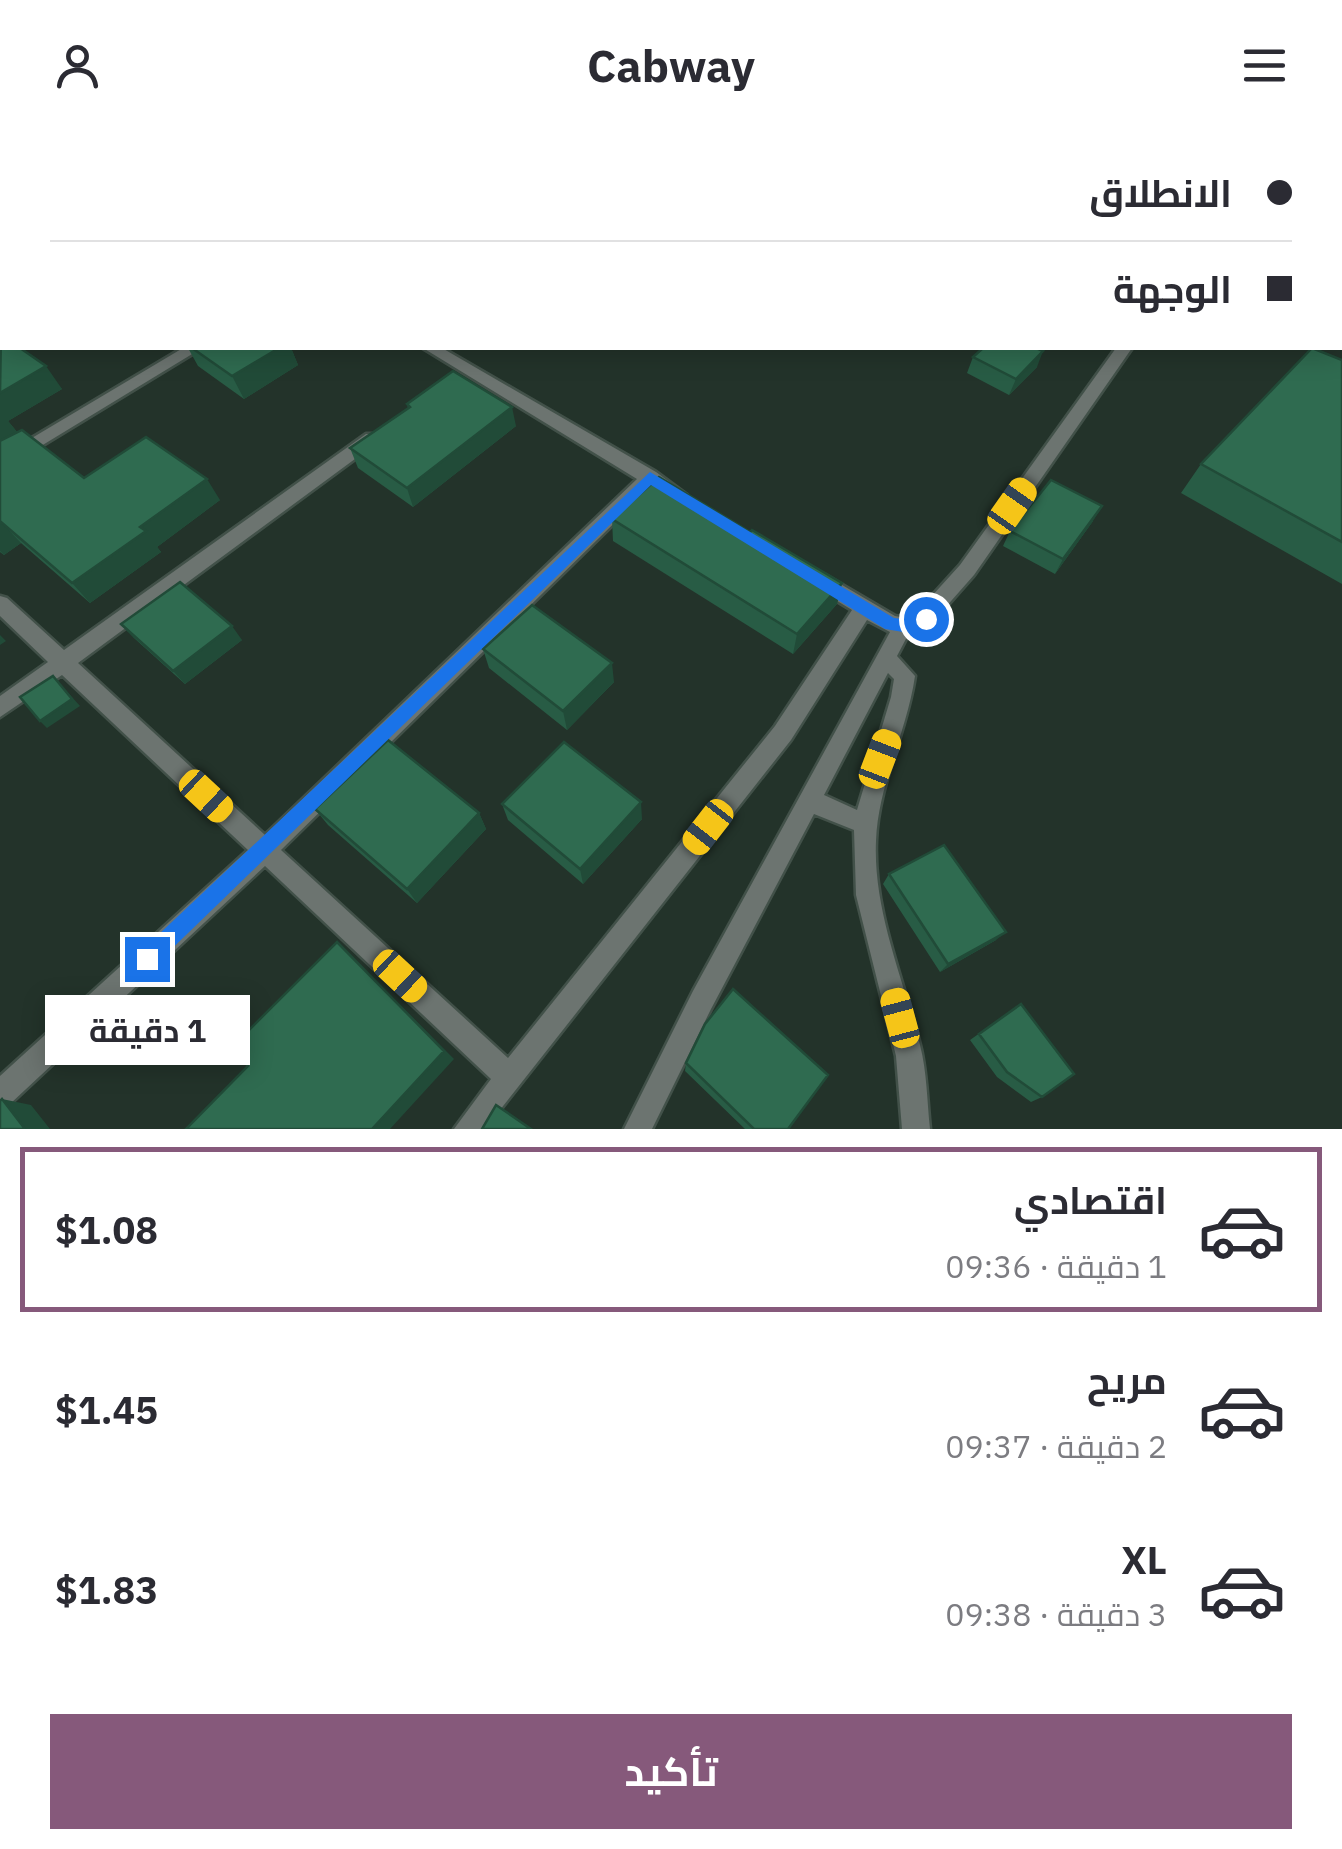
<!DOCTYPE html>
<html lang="ar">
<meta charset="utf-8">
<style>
:root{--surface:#fff;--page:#f7f7f7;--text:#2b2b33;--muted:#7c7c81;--line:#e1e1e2;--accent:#86597b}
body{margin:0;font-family:"IBM Plex Sans",Cairo,sans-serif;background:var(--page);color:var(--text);direction:rtl;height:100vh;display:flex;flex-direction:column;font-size:38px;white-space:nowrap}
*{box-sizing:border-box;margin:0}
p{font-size:32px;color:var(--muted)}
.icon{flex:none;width:55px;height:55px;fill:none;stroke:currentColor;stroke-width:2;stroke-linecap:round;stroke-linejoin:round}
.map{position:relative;height:999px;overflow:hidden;direction:ltr}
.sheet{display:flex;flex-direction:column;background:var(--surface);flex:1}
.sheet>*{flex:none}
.guide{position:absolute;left:0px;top:0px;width:1342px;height:220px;box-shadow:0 5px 25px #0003;direction:rtl;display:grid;align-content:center;height:220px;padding:0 50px;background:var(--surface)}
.end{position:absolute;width:45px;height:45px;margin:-22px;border:12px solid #1a73e8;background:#fff;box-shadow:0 0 0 5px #fff}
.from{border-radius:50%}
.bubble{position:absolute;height:70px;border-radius:0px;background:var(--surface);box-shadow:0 5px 25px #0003;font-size:32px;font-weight:700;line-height:70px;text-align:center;direction:rtl}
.car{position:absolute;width:30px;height:60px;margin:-30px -15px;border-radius:12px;box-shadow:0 0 8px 2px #0007;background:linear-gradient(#f5c518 24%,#345 0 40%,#f5c518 0 76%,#345 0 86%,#f5c518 0)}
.guide b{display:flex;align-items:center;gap:35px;height:95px;font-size:38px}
.guide b+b{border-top:2px solid var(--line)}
.guide i{width:25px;height:25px;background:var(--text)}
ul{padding:18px 0 0;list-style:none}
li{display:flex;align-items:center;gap:30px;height:165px;margin:0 20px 15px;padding:0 30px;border:5px solid transparent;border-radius:0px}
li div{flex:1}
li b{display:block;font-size:38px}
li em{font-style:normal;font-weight:700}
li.on{border-color:var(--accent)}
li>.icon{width:90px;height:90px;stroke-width:1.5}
.action{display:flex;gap:20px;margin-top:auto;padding:20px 50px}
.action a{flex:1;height:115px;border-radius:0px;background:var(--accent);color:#fff;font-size:40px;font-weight:700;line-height:115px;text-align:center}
header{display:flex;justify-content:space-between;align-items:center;height:130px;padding:0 50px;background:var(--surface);font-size:45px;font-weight:700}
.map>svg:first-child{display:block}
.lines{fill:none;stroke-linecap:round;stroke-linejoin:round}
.minor-casing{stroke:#425149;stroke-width:5}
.minor{fill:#6c7470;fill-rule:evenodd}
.wall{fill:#285c45}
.shaded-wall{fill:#214b38}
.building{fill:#2f6b50;stroke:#214b38;stroke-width:2.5}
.route{fill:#1a73e8}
</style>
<header><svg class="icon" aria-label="menu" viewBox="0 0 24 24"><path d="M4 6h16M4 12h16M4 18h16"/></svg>Cabway<svg class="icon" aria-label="person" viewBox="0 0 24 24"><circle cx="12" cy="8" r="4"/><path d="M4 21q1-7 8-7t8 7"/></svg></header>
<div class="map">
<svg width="1342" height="999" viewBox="0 0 1342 999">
<rect width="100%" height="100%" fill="#23332a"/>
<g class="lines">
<defs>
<path id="minor" d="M55,0h16l1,2h-16z
M1251,0h19l1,2h-19z
M2,145v10l-2,1v-10z
M183,218h19l-202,123v-14z
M423,218h19l214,124 31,23 -9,7 -27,-15 -370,363 227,208 267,-332 77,-116 -41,-25 -3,-5 3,-5h14l70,41 16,3 49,-54 156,-217h16l-158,227 -52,59 -14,1 -11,21 18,20c-8,56 -37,108 -39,165 -3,69 27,137 44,204 7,27 7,56 10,84h-28l-6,-73 -40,-161 -2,-65 -40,-16 -103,195 -59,120h-28l69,-138 197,-359 -23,-12 -76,120 -306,389h-31l37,-50 -226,-213 -255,238 -10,3v-31l248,-226 -186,-175 -62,42v-21l48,-34 -48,-46v-20l7,2 57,52 302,-216h12l3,4 -3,4 -300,221 187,172 372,-356zM888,543l6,6 -3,18 -34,113 -33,-15z"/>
</defs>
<use href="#minor" class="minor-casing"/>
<use href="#minor" class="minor"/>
</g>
<path class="wall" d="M0,205l62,54 -54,32 9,11 67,46 136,22 -63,47 4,5 -71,51 -69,-60 -17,12 -4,-3z
M188,218h103l7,17 -54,34 -46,-33z
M973,227l64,10 -28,28 -42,-22z
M1342,230v224l-161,-91 20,-29z
M407,274l109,22 -103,81 -55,-39 -8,-20 58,-40z
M612,389l138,13 92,51 -5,21 -44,50 -180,-113z
M1093,391l-38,53 -52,-28 7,-15z
M121,494l121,16 -57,44 -51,-46z
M483,519l131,33 -47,48 -78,-62z
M502,674l140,15 -59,65 -75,-64z
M315,679l164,4 7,16 -69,74 -89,-78z
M889,744l107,66 -56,32 -57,-88z
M1021,874l21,93 -11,5 -34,-25 -27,-37z
M686,933l102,66h-43l-60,-58z"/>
<path class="shaded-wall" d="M632,0h33l-4,2h-33z
M2,26v27l-2,1v-27z
M279,218h12l7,17 -54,34 -12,-23z
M1043,221l-6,16 -28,28 7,-16z
M46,236l16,23 -54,32 15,18 -23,14v-60z
M512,277l4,19 -103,81 -6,-19z
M207,349l13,21 -63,47 4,5 -71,51 -18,-20 68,-56z
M1102,376l-9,15 -38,53 8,-15z
M1,392l20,21 -17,12 -4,-4v-28z
M842,453l-5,21 -44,50 4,-20z
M232,496l10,14 -57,44 -12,-13z
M0,505l6,6 -6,4z
M612,533l2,19 -47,48 -4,-19z
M53,546l27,30 -33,22 -7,-7z
M641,672l1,17 -59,65 -3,-15z
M479,683l7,16 -69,74 -10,-14z
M1006,802l-10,8 -56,32 8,-8z
M337,812l117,117 -64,70h-18z
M2,969l29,6 19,24h-25z"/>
<path class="building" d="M0,0h5l1,2h-4v24l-2,1z
M561,0h71l-4,2h-72z
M1056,0h52l-3,2h-51z
M1,204l1,1v13h18l26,18 -46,27z
M192,218h87l-47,28z
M983,218h53l7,3 -27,28 -43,-22z
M1312,218l30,12v182l-141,-78z
M453,241l59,36 -105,81 -57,-40 60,-41 -3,-3z
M22,300l62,48 62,-41 61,42 -67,48 6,4 -74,52 -71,-61 -1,1v-82z
M659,347l91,55 2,-2 90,53 -45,51 -185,-115z
M1051,350l51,26 -39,53 -53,-28z
M180,452l52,44 -59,45 -52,-47z
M532,475l80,58 -49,48 -80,-62z
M53,546l19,23 -32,22 -20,-24z
M388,610l91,73 -72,76 -92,-80z
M564,612l77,60 -61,67 -78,-65z
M944,715l62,87 -58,32 -59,-90z
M337,812l107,109 -72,78h-186l62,-63 -16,-19z
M733,859l95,86 -40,54h-34l-68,-66 19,-39z
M1021,874l53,70 -32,23 -35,-25 -28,-38z
M2,969l23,30h-25v-28z
M496,975l35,24h-49z"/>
<path class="route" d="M650,342l244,146 18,2 14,-7 8,6 -19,15 -30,-5 -234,-144 -497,481h-14v-14z"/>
</svg>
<i class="end from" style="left:926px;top:489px"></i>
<i class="end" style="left:147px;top:829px"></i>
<div class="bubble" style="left:45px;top:865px;width:205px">1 دقيقة</div>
<i class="car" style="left:1012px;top:376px;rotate:35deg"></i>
<i class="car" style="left:880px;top:629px;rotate:21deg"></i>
<i class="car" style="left:206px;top:666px;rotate:133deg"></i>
<i class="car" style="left:708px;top:697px;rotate:218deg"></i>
<i class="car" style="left:400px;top:846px;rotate:133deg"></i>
<i class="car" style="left:900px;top:888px;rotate:345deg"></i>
<div class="guide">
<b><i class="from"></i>الانطلاق</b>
<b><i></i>الوجهة</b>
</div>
</div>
<section class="sheet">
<ul>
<li class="on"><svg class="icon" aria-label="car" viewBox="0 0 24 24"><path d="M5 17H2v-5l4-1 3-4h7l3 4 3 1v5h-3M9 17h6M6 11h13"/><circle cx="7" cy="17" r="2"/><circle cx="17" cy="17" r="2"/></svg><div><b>اقتصادي</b><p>1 دقيقة · 09:36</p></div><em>$1.08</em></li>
<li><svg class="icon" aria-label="car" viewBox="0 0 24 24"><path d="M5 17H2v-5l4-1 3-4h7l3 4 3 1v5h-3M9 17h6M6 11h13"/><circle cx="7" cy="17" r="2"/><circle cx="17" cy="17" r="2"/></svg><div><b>مريح</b><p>2 دقيقة · 09:37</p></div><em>$1.45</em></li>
<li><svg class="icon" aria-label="car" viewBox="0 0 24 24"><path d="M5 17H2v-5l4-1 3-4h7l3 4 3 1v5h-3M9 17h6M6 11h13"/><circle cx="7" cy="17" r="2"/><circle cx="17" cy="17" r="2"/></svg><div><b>XL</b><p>3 دقيقة · 09:38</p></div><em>$1.83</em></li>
</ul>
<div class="action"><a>تأكيد</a></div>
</section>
